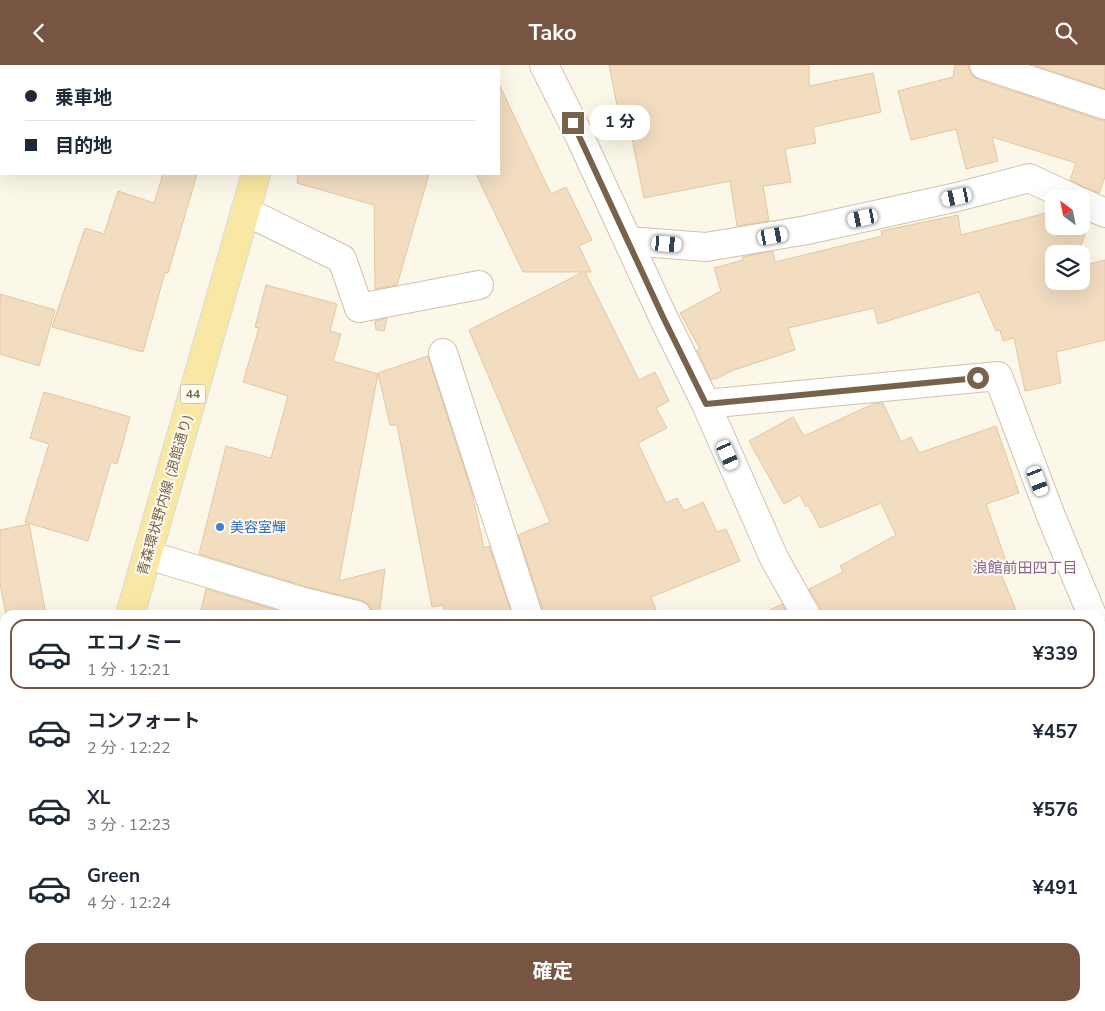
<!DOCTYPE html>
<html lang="ja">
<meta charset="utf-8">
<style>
:root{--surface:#fff;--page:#f6f6f7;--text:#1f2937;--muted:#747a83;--line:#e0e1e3;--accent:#785542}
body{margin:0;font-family:"Nunito Sans","Noto Sans JP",sans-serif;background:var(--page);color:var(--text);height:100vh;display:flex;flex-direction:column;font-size:19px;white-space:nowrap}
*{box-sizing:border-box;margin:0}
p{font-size:16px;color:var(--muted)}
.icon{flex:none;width:28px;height:28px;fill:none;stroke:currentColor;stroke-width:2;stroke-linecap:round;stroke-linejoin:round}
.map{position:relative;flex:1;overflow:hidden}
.panel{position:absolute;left:0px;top:545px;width:1105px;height:401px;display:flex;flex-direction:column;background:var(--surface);border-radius:15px 15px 0 0;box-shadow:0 5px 20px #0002}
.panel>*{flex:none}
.banner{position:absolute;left:0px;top:0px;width:500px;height:110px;box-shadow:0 5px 20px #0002;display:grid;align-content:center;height:110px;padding:0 25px;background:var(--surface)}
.needle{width:32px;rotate:328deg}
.fabs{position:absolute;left:1045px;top:125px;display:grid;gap:10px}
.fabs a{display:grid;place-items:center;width:45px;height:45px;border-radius:10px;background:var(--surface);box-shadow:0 5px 20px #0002;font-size:25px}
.end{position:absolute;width:22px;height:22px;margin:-11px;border:6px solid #77634c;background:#fff;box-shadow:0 0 0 2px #fff}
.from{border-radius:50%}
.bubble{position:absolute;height:35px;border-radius:15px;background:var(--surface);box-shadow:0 5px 20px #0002;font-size:16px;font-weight:700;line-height:35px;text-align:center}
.car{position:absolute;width:15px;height:30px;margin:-15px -8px;border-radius:6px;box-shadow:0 0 4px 1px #0007;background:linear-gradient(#fff 24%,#345 0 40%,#fff 0 76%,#345 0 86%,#fff 0)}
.banner b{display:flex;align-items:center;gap:18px;height:48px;font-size:19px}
.banner b+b{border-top:1px solid var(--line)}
.banner i{width:12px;height:12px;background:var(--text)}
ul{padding:9px 0 0;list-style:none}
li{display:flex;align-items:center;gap:15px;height:70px;margin:0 10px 8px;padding:0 15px;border:2px solid transparent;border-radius:15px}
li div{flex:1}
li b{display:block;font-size:19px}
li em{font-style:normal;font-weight:700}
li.current{border-color:var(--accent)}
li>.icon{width:45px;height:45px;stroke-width:1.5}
.primary-button{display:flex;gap:10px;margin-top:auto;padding:10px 25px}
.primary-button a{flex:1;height:58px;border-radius:15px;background:var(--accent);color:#fff;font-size:20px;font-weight:700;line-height:58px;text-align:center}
header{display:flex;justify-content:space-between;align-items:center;height:65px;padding:0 25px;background:var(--accent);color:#fff;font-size:22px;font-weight:700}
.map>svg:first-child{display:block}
.building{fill:#f2ddc1;stroke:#e4c6a1}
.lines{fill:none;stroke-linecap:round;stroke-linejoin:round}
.minor-casing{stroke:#cfc2ae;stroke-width:30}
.major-casing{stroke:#dcd6d0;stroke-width:30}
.minor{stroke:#fff;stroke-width:28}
.major{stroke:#f9e8a3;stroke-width:28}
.route{stroke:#77634c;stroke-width:6}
.shop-dot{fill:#3f7fe0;stroke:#fffbf0;stroke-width:2}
.labels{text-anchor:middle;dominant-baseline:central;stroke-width:4;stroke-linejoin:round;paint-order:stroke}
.shield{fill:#fffbf0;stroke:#a0917d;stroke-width:1}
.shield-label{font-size:12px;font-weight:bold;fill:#77634c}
.street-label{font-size:14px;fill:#77634c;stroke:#fffbf0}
.shop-label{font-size:14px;fill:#366cbe;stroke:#fffbf0;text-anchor:start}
.neighbourhood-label{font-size:15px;fill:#8c6593;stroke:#fffbf0}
</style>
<header><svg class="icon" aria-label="back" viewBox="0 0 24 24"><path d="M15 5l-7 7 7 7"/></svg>Tako<svg class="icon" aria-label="search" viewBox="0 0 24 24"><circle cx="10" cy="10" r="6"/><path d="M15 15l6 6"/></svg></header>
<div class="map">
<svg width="1105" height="946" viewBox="0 0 1105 946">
<rect width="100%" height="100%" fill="#fcf8e9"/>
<path class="building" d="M609,0h200v21l64,-13 8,39 -68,15 3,16 -31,6 6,33 -28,4 6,35 -32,5 -7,-45 -86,17 -13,-64 -8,1z
M955,0h14v4l3,6 7,5 121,40h5v57l-6,16 -16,-6 -13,-7 6,-17 -84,-26 6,24 -32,8 -10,-40 -45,11 -13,-49 55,-14z
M1034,0h71v24z
M499,19l52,110 15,-7 26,53 -13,6 12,26h-6l54,108 16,-8 14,29 -13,7 11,20 -29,15 28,60 11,-5 7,13 19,-9 14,30 9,-3 14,32 -89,36 7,18h-115v-5l-25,-75 32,-13 -81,-192 114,-58h-60l-47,-98h23z
M163,109h34l-29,99 -3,-1 -22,80 -91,-25 33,-99 19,6 14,-43 36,12z
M298,109h131l-32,111 -22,4 -1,-84 -77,-22z
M1054,146v15h27v-7l8,4 -11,31h-24v27h27v-15l24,-6v80l-49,12 5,31 -36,8 -11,-53 -11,3 -3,-11 -4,1 -17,-39 -101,32 -4,-16 -86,20 7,22 -64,21 -15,8 -1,-1 -4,2 -14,-30 3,-1 -20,-36 41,-22 -7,-23 29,-8 -1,-3 31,-6 2,11 107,-26 -1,-5 77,-16 3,20z
M266,220l71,19 -7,27 11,3 -8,27 45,13 -39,207 46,-12 -6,46h-7v-5l-4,-6 -7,-4 -57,-14 -105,-32 27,-108 45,12 17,-62 -45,-14 16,-54 -4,-1z
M0,229l55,16 -16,56 -39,-12z
M387,253l-3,13 -8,-1 -1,-9z
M428,291l44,137 12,55 5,-2 23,69h-67l-2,-10 -11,2 -35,-182h-7l-12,-52z
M44,327l86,25 -13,47 -6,-2 -23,79 -63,-19 24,-78 -19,-6z
M883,338l18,39 10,-5 8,16 77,-27 23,67 -33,11 20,57 -9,3 21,51h-196l-2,-8 -11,-18 34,-17 -3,-6 56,-31 -15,-32 -61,25 -12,-23 -2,2 -6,-12 -16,9 -35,-63 44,-24 11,19 69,-32z
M29,459l17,91h-40l-6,-31v-54z
M206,524l86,26h-92z
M782,539l6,11h-28z"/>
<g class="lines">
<defs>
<path id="minor" d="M544,0l36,72 83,180 43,87 68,154 32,57
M984,0l121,40
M190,1l3,-1
M0,81h1
M1081,137l24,11
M245,146l97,48 17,49 120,-23
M628,176l78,6 101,-17 150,-33 72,-19 45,21
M443,288l85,262
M706,339l292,-28 53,140 41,99
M148,490l152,46 57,14
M1100,569l5,11
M0,579l5,-1
M410,941l3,5
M728,941l3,5
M1022,941l3,5"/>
<path id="major" d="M286,1v-1
M130,550l126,-441
M18,946l2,-5"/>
</defs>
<use href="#minor" class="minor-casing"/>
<use href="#major" class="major-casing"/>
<use href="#minor" class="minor"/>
<use href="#major" class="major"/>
</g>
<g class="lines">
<path class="route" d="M573,58l90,194 43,87 272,-26"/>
</g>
<circle class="shop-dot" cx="220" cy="462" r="5"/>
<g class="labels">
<rect class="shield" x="180.5" y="319.5" width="25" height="19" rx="4"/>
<g class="shield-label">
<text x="193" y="329">44</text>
</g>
<g class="street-label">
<text transform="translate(165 430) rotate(-74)">青森環状野内線 (浪館通り)</text>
</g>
<g class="shop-label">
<text x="230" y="462">美容室輝</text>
</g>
<g class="neighbourhood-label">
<text x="1025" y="503">浪館前田四丁目</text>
</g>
</g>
</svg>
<div class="fabs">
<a><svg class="needle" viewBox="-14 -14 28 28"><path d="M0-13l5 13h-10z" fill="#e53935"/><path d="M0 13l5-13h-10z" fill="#747a83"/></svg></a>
<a><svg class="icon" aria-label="layers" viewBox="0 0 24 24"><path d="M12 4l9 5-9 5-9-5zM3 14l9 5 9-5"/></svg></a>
</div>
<i class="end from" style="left:978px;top:313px"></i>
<i class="end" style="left:573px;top:58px"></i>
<div class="bubble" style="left:590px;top:40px;width:60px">1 分</div>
<i class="car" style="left:957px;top:132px;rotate:258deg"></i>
<i class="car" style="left:863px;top:153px;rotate:258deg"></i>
<i class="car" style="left:773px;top:171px;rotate:80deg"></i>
<i class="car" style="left:667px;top:179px;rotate:95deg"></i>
<i class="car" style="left:728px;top:390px;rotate:156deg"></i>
<i class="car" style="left:1038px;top:416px;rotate:159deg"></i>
<div class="banner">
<b><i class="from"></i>乗車地</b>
<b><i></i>目的地</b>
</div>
<section class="panel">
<ul>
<li class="current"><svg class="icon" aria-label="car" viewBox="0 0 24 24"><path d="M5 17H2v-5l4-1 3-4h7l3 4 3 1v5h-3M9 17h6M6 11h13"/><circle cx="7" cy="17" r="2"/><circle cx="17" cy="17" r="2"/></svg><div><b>エコノミー</b><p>1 分 · 12:21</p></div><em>¥339</em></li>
<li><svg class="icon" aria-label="car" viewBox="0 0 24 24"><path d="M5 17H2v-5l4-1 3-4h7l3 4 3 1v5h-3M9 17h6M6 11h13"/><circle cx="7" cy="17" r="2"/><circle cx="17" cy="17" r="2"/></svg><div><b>コンフォート</b><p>2 分 · 12:22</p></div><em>¥457</em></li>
<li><svg class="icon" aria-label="car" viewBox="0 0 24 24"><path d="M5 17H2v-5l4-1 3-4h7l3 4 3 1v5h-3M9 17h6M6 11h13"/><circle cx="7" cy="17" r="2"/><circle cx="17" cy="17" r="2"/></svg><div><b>XL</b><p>3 分 · 12:23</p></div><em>¥576</em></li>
<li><svg class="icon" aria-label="car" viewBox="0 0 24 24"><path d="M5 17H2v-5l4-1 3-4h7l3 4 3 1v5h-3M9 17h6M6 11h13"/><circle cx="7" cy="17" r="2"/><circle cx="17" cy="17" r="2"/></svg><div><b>Green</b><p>4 分 · 12:24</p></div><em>¥491</em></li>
</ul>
<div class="primary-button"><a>確定</a></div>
</section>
</div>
